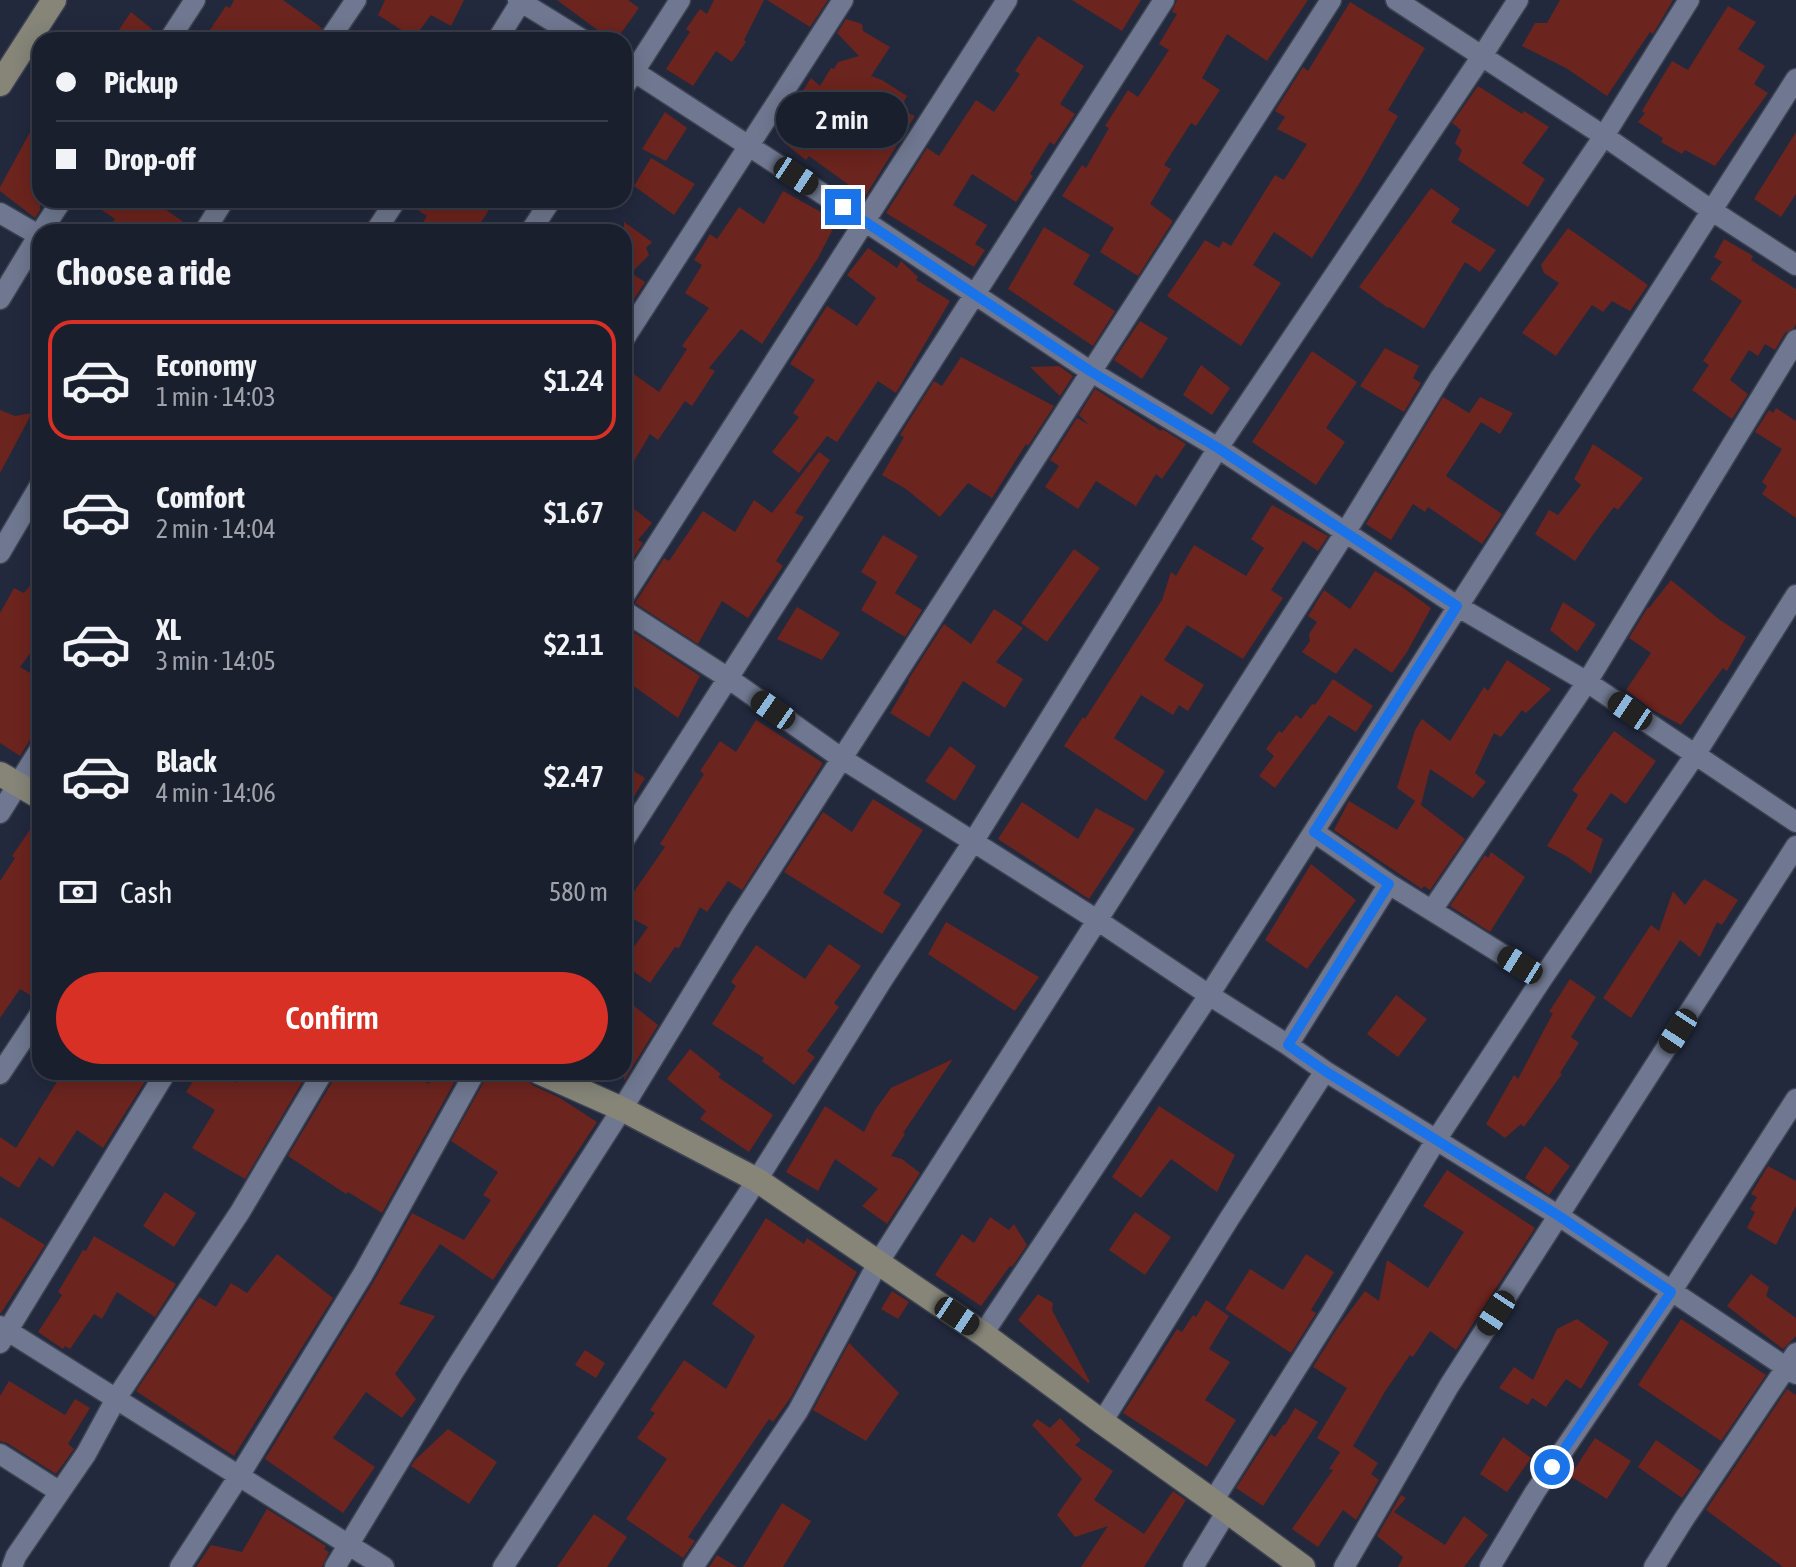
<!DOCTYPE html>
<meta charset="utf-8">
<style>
:root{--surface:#1a1f2e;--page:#272c3a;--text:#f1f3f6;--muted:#9fa2aa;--line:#383d4a;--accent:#d93025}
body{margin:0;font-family:"Asap Condensed",sans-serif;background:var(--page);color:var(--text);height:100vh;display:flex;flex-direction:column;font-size:30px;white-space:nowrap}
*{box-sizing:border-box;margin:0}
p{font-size:26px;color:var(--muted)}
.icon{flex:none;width:44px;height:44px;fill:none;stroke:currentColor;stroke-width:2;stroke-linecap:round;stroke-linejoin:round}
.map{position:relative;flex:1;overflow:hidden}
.drawer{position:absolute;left:32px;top:224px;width:600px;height:856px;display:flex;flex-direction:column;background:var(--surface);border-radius:24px;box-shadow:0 4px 20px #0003,0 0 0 2px var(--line)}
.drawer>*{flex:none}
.banner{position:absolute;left:32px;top:32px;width:600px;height:176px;border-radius:24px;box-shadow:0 4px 20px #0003,0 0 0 2px var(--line);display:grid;align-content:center;height:176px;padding:0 24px;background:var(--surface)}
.end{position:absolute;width:36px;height:36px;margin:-18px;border:10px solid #1a73e8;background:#fff;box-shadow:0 0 0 4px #fff}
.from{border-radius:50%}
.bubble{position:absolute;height:56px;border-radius:28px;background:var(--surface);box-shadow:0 4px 20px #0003,0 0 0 2px var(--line);font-size:26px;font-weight:600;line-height:56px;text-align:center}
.car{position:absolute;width:24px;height:48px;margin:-24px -12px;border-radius:10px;box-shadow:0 0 6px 2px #0007;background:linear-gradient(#222 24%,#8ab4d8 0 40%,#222 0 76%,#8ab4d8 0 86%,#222 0)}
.banner b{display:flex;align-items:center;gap:28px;height:76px;font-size:30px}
.banner b+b{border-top:2px solid var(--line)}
.banner i{width:20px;height:20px;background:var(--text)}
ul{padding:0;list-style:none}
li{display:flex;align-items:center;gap:24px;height:120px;margin:0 16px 12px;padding:0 8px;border:4px solid transparent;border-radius:24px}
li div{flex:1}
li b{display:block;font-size:30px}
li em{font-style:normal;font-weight:600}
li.active{border-color:var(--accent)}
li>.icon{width:72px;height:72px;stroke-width:1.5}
h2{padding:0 24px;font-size:36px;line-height:96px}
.pay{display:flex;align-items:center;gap:20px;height:88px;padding:0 24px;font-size:30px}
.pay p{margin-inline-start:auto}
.button{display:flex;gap:16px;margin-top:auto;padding:16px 24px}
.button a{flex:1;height:92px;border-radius:48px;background:var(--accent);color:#fff;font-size:32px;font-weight:600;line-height:92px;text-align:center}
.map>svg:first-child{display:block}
.building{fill:#6c241e}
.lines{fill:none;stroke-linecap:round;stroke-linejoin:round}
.street-casing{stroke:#3e4353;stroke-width:23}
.secondary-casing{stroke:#3e4353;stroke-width:27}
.street{stroke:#6f7890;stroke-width:20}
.secondary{stroke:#868578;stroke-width:24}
.route{stroke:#1a73e8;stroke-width:10}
</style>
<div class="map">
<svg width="1796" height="1567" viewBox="0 0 1796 1567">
<rect width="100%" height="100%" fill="#22293d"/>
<path class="building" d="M234,0h49l39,28 -6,12h-113l23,-34 4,2z
M385,0h79l-13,26 -20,-11 -17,23 -36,-23z
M557,0h71l11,8 -23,32h-5z
M714,0h50l-20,40 2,2 -14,20 -16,-11 -23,35 -27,-17 24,-37 -4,-3 14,-20 7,5z
M767,0h61l-18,27z
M1072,0h69l-19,31z
M1177,0h131l-41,61 -40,-27 -25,44 18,12 -24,36 -5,-3 -27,42 7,4 -21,35 23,17 -35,55 -38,-24 14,-24 -52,-32 20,-31 4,3 23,-40 -4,-2 23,-36 10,7 31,-47 -10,-6 18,-30 -5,-2z
M1560,0h113l-20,34 -3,-2 -43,64 -41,-28 -44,-22 13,-23h12z
M1350,2l75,46 -37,62 10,6 -36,63 -50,79 -38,-26 -21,33 28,18 -40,63 -74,-50 38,-56 14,8 4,-7 8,5 44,-71 9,5 23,-36 -30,-15 8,-12 -10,-6 28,-44 5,4z
M1728,6l28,16 -18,27 27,17 -11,18 14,9 -53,73 -30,-16 -3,4 -21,-12 2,-4 -25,-16 7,-9 -3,-2 30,-50 16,9z
M131,12l27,22 -2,6h-44z
M846,19l16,5 1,7 27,16 -19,29 11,4 25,16 -7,13 15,7 -49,79 -13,-7 -44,-32 -3,4 -22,-17 4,-13 52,5 -45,-32 16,-25 9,8 11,-18 3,1 4,-7 21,-6 -22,-23z
M1038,36l46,30 -24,38 15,10 -21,31 -4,-3 -20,32 3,2 -17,26 -44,-28 -19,31 34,20 -12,19 10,6 -11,17 -88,-54 41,-65 12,8 37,-56 18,12 26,-38 -5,-3z
M1478,86l44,28 2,-3 25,16 -27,36 23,16 -17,28 -70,-47 4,-10 -7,-7 6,-13 -9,-7z
M665,112l22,16 -21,33 -24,-12z
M40,114v96l-5,8 -35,-27v-4z
M1796,132v62l-15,23 -27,-18z
M651,158l44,26 -21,31 -40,-29z
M1431,188l29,21 -9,13 45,28 -16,22 -15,-10 -41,67 -35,-22 -1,1 -29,-21z
M783,191l54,30 -19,37 -56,86 -21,-15 -32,39 6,3 -23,35 -7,-5 -27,39 -8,-6 -26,44v-95l7,-11 28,20 28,-43 -5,-3 27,-38 -24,-15 17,-28 -8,-5 16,-26 7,5 22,-32 25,17z
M87,200h65l40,28 -1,4h-85l9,-13z
M409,200h86l-20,32h-58l10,-16 -19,-12z
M624,222l28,20 -6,6 3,7 -18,18 14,9 -21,33z
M1044,227l46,28 -17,29 42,27 -22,35 -85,-57z
M1568,228l80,57 -18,26 -18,-10 -9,11 -11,-7 -36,51 -34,-23 37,-50 -15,-10 -3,-8z
M1724,239l29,17 -2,4 45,29v35l-2,4 -9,5 -10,17 -10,-6 -7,12 -9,-6 -19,30 18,14 -16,25 -40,-29 17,-25 -6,-4 39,-60 -32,-22 12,-17 -8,-5z
M868,248l29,20 4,-7 17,16 -2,3 34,21 -54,92 -18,-12 -41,61 -10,-6 -28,37 -27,-21 27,-35 -6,-4 22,-33 -25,-16 37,-58 30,20 19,-28 -29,-23z
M1140,321l28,17 -26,41 -28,-19z
M1385,348l34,18 -6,12 8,5 -17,29 -44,-26z
M1312,351l45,31 -31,46 19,14 -29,43 -64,-43z
M961,357l93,49 -26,40 -2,-2 -34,54 -24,-15 -28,34 -34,-28 -24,-14 22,-38 -4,-2 34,-54 8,5z
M1201,365l29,23 -18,27 -29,-20z
M1059,366l14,10 -13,20 -30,-29z
M1095,389l66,42 1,-2 24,15 -24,35 -6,-5 -20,32 -40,-25 -18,28 -33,-22 14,-21 -9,-6 27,-42 12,7 -10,-10z
M1443,397l26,16 11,-16 33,16 -13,21 -19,-12 -35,54 56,38 -20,30 -54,-37 -3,5 -12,-8 -22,36 -25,-16z
M1776,408l20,13v97l-34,-24 5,-8 -5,-4 20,-33 -27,-17 14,-22 4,3z
M0,410l15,6 17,-3 -32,60z
M1593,444l50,34 -25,32 -4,-3 -22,29 -17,25 -40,-27 14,-24 9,5 23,-30 -7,-6z
M819,452l11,8 -35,53 9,4 -28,44 7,5 -35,52 -26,-17 -24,43 -63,-41 29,-45 5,3 34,-50 32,21 19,-32 18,13z
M624,501l28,22 -14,17 5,3 -19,29z
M1272,505l56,31 -10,15 -15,-10 -32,49 12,8 -40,61 -56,-34 -23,35 40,25 -16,26 -9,-6 -6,10 -32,-20 -27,43 51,33 -19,30 -82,-55 19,-29 2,2 77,-119 9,-28 5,4 18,-31 52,31 18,-28 -13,-9z
M883,535l35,21 -23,37 27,17 -17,27 -44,-27 16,-28 -16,-10z
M1074,549l26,19 -53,74 -26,-19z
M1375,571l27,16 29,21 -24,44 -15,21 -37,-25 -19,26 -34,-22 8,-11 -1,-7 8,-12 -9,-6 16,-26 26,19z
M40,573v67l-20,27 20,12v45l-20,32 -20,-13v-130l14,-25 10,5z
M1671,580l49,40 26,17 -19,34 -4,-3 -42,57 -30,-16 -25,-19 25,-37 -22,-15 19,-31 1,1z
M1563,602l33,22 -19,28 -27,-22z
M797,607l43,26 -18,27 -45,-21z
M994,609l29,19 -27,34 27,17 -18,29 -42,-27 -34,56 -39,-24 19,-32 -1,-1 36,-56 27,20z
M624,626l76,50 -22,42 -54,-39z
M1507,660l44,29 -25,24 -4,-3 -21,27 -7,-4 -19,40 11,9 -13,16 -43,-29 -9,36 44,34 -35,51 -6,-4 -2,3 -88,-59 15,-29 48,29 18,-29 -18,-13 18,-58 7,-11 28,22 34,-54 4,4z
M1333,679l40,27 -17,26 -27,-17 -54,73 -16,-12 15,-20 -8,-7 13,-18 3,2 14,-18 5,4 11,-15 3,1z
M756,720l67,43 -81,127 -14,-9 -21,31 -7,-5 -21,41 -4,-1 -25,36 -26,-18v-4l24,-34 -24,-13v-26l9,5 32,-46 -5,-3 44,-70 -4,-3 20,-30 16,11z
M1614,731l42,30 -30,43 -15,-11 -25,36 17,10 -12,35 -23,-17 -21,-11 31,-51 -6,-5z
M950,746l26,20 -21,35 -30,-20z
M624,765l21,13 -21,35z
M873,799l50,31 -40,63 18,11 -19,30 -98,-62 39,-60 29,20z
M1022,802l56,37 18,-31 39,21 -46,70 -91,-60z
M40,815v186l-20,-12 -20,29v-137l15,-23 -3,-2z
M1491,852l34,25 -35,55 -40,-26 35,-51 3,3z
M1311,864l45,36 -49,69 -42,-29z
M1704,879l34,21 -16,25 -5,-3 -17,35 -20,-17 -49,78 -28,-20 48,-73 8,6 14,-40 12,14z
M946,922l93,55 -24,34 -87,-57z
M829,944l32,22 -27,37 5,4 -32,44 8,6 -21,28 -32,-24 2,-3 -52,-34 24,-38 -5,-4 25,-37 49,34z
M1570,979l26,18 -25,40 8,6 -19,30 2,1 -38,53 -3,-3 -16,14 -19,-14 28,-49 4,4 35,-66 -4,-1z
M1396,995l31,24 -29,38 -31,-23z
M624,998l34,27 -34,56z
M690,1049l31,25 -3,3 55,38 -24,37 -49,-33 6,-8 -39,-32z
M953,1059l-50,74 2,1 -14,22 11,3 18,14 -33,51 -25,-18 16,-17 -43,-30 -17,32 -32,-19 39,-66 39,26 11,-22 16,-22z
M63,1072h88l-48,76 -26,-18 -24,37 -14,-10 -20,31 -19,-12v-39l16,11z
M199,1072h19l18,11 7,-11h65l-63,107 -53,-31 23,-38 -29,-18z
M336,1072h72l21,12 7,-12h24l-78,141 -34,-21 -2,2 -58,-38 46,-77z
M488,1072h33l11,13 28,13 37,24 -104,158 -53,-36 -41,60 36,12 -40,58 21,25 -14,19 -36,-26 -33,46 42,29 -32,46 -78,-54 109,-178 38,-68 52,27 27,-40 -8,-5 15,-23 -47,-31 35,-63z
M1159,1106l76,49 -18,37 -46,-33 -30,39 -29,-21z
M1545,1146l25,20 -21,29 -24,-17z
M1768,1166l28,15v25l-20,39 -29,-17 8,-16 -5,-3 7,-12 -6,-3z
M1447,1170l88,58 -79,122 -26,-19 -17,26 -3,-2 -24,35 -33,56 25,17 -7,11 8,6 -23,40 -13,-10 -25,37 -26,-18 41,-59 -4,-1 11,-17 -23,-14 30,-50 -34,-21 25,-40 27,-36 14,10 8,-41 41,28 36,-56 -41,-26z
M165,1192l31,21 -22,34 -31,-21z
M1135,1212l36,25 -26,38 -36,-25z
M0,1217l45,28 -44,68h-1z
M990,1217l19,13 5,-6 13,21 -15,22 -2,-1 -29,40 -46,-31 27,-41 12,9z
M766,1218l38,26 3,-6 50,34 -66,125 -18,25 -4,-3 -81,118 7,4 -12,17 -57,-39 41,-60 -30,-21 18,-25 -5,-3 34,-50 42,29 29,-53 -43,-32z
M94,1236l82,48 -21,33 -38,-25 -15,27 -8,-5 -24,35 -5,-3 -2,3 -25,-17 24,-37 -4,-3 25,-42 3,1z
M277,1254l56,44 -99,158 -98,-65 63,-94 17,10 15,-24 16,10z
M1306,1254l28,18 -23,38 5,3 -25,40 -66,-44 25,-40 33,21z
M1751,1274l18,13 -3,9 30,22v18l-13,13 -56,-43z
M892,1291l17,11 -11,17 -17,-10z
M1038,1294l15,9 -1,7 38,72 -2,1 -70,-63z
M1206,1300l23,16 -20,33 21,13 -25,38 31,20 -29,47 -84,-54 54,-84 5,3 11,-17 3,2z
M1577,1319l32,23 -28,47 -15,-10 -20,28 -14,-9 -4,7 -29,-17 15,-21 19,13 24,-51z
M1681,1319l85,56 -45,66 -83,-56z
M849,1343l50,50 -33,48 -53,-31z
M585,1350l20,13 -9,15 -21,-13z
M9,1381l56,34 10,-16 15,9 -22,36 6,5 -18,25 -49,-31 -7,-2v-45z
M1787,1389l9,6v172h-13l-77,-57z
M1295,1408l23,14 -55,84 -27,-18 35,-54 4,3 9,-13 1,1z
M1060,1418l21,22 -6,5 38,26 -19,29 50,34 29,-43 13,9 -42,67h-63l27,-41 -33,11 -18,-22 25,-36 -50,-54 5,-6 13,9z
M448,1429l49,33 -28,42 -58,-38 4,-6z
M1503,1437l28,21 -24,34 -27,-18z
M1595,1438l36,23 -24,38 -37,-23z
M1656,1440l45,31 -19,27 -44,-31z
M1401,1495l5,3 -12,14 51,33 19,-29 24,19 -24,32h-66l5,-10 -26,-21z
M782,1503l29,18 -28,46h-40z
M267,1509l59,37 -2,3 5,3 -7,15h-126l15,-22 31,7z
M594,1514l33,23 -20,30h-50z
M717,1555l20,12h-28z"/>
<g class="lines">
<defs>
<path id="street" d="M518,0l65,40
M1396,0l208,136 107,74 85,55
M169,40l26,-40
M329,40l27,-40
M497,40l25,-40
M624,65l242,157 224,149 128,77 239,158 130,76 209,140
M624,87l56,-87
M0,213l40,23
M41,232l21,-32
M204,232l20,-32
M375,232l21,-32
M530,232l21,-32
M0,299l40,-66
M624,339l219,-339
M0,553l40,-68
M624,596l383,-596
M624,611l104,67 113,80 256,162 112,75 79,50 37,26 234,145 237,158
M0,813l40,-64
M1314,832l75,52 153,95
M624,840l540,-840
M1432,910l155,-228 209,-342
M1288,1045l101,-161
M0,1074l40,-60
M0,1326l384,241
M983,1334l226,-339 587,-916
M0,1343l166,-271
M1102,1422l127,-203 96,-148
M0,1454l60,38
M1213,1501l119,-189 104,-172 106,-161 153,-224 101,-160
M12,1567l4,-11 70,-102 31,-57 123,-185 83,-140
M180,1567l59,-91 124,-202 112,-202
M335,1567l119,-196 168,-262 115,-188 594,-921
M503,1567l254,-387 126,-201 90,-137 245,-394 264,-392 36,-56
M693,1567l105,-156 80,-148 467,-730 95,-155 164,-242 85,-136
M1193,1567l34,-56
M1344,1567l105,-181 347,-540
M1490,1567l45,-75 136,-200 125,-193
M1654,1567l30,-48 112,-166"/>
<path id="secondary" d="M0,84l54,-84
M0,774l40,23
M539,1072l83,37 135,71 226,154 119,88 125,89 76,56"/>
</defs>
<use href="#street" class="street-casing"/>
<use href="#secondary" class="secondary-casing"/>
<use href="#street" class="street"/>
<use href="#secondary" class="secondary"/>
</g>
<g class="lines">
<path class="route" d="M843,207l247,164 128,77 239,158 -143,226 75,52 -101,161 37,26 234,145 112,76 -119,175"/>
</g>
</svg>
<i class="end from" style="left:1552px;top:1467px"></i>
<i class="end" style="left:843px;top:207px"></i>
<div class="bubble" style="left:776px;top:92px;width:132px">2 min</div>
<i class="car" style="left:796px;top:176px;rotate:123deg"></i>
<i class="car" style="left:773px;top:710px;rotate:305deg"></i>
<i class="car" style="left:1630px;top:711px;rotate:304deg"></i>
<i class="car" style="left:1520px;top:965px;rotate:302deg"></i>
<i class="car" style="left:1678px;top:1031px;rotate:213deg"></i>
<i class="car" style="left:1496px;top:1313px;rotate:213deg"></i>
<i class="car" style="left:957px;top:1316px;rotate:124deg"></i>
<div class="banner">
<b><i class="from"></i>Pickup</b>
<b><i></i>Drop-off</b>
</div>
<section class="drawer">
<h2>Choose a ride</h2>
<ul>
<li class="active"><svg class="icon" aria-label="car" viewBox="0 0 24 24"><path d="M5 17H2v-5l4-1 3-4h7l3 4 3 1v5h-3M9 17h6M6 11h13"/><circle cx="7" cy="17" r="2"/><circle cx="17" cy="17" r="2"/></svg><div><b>Economy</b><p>1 min · 14:03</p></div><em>$1.24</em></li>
<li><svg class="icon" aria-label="car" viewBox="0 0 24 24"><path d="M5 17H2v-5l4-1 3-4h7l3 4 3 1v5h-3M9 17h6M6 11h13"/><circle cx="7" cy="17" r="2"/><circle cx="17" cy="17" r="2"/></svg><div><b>Comfort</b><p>2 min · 14:04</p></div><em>$1.67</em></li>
<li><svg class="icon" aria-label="car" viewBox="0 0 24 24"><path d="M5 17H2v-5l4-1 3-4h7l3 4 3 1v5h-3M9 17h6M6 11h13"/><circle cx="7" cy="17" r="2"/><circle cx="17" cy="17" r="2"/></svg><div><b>XL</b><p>3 min · 14:05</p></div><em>$2.11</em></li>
<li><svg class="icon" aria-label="car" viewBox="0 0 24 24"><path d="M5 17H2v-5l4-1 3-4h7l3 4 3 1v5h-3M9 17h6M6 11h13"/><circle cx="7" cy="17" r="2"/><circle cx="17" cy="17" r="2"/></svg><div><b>Black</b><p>4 min · 14:06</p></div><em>$2.47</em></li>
</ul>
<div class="pay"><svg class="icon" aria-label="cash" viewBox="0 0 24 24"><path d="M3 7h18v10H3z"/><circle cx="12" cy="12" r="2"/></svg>Cash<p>580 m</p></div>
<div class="button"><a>Confirm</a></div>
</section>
</div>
